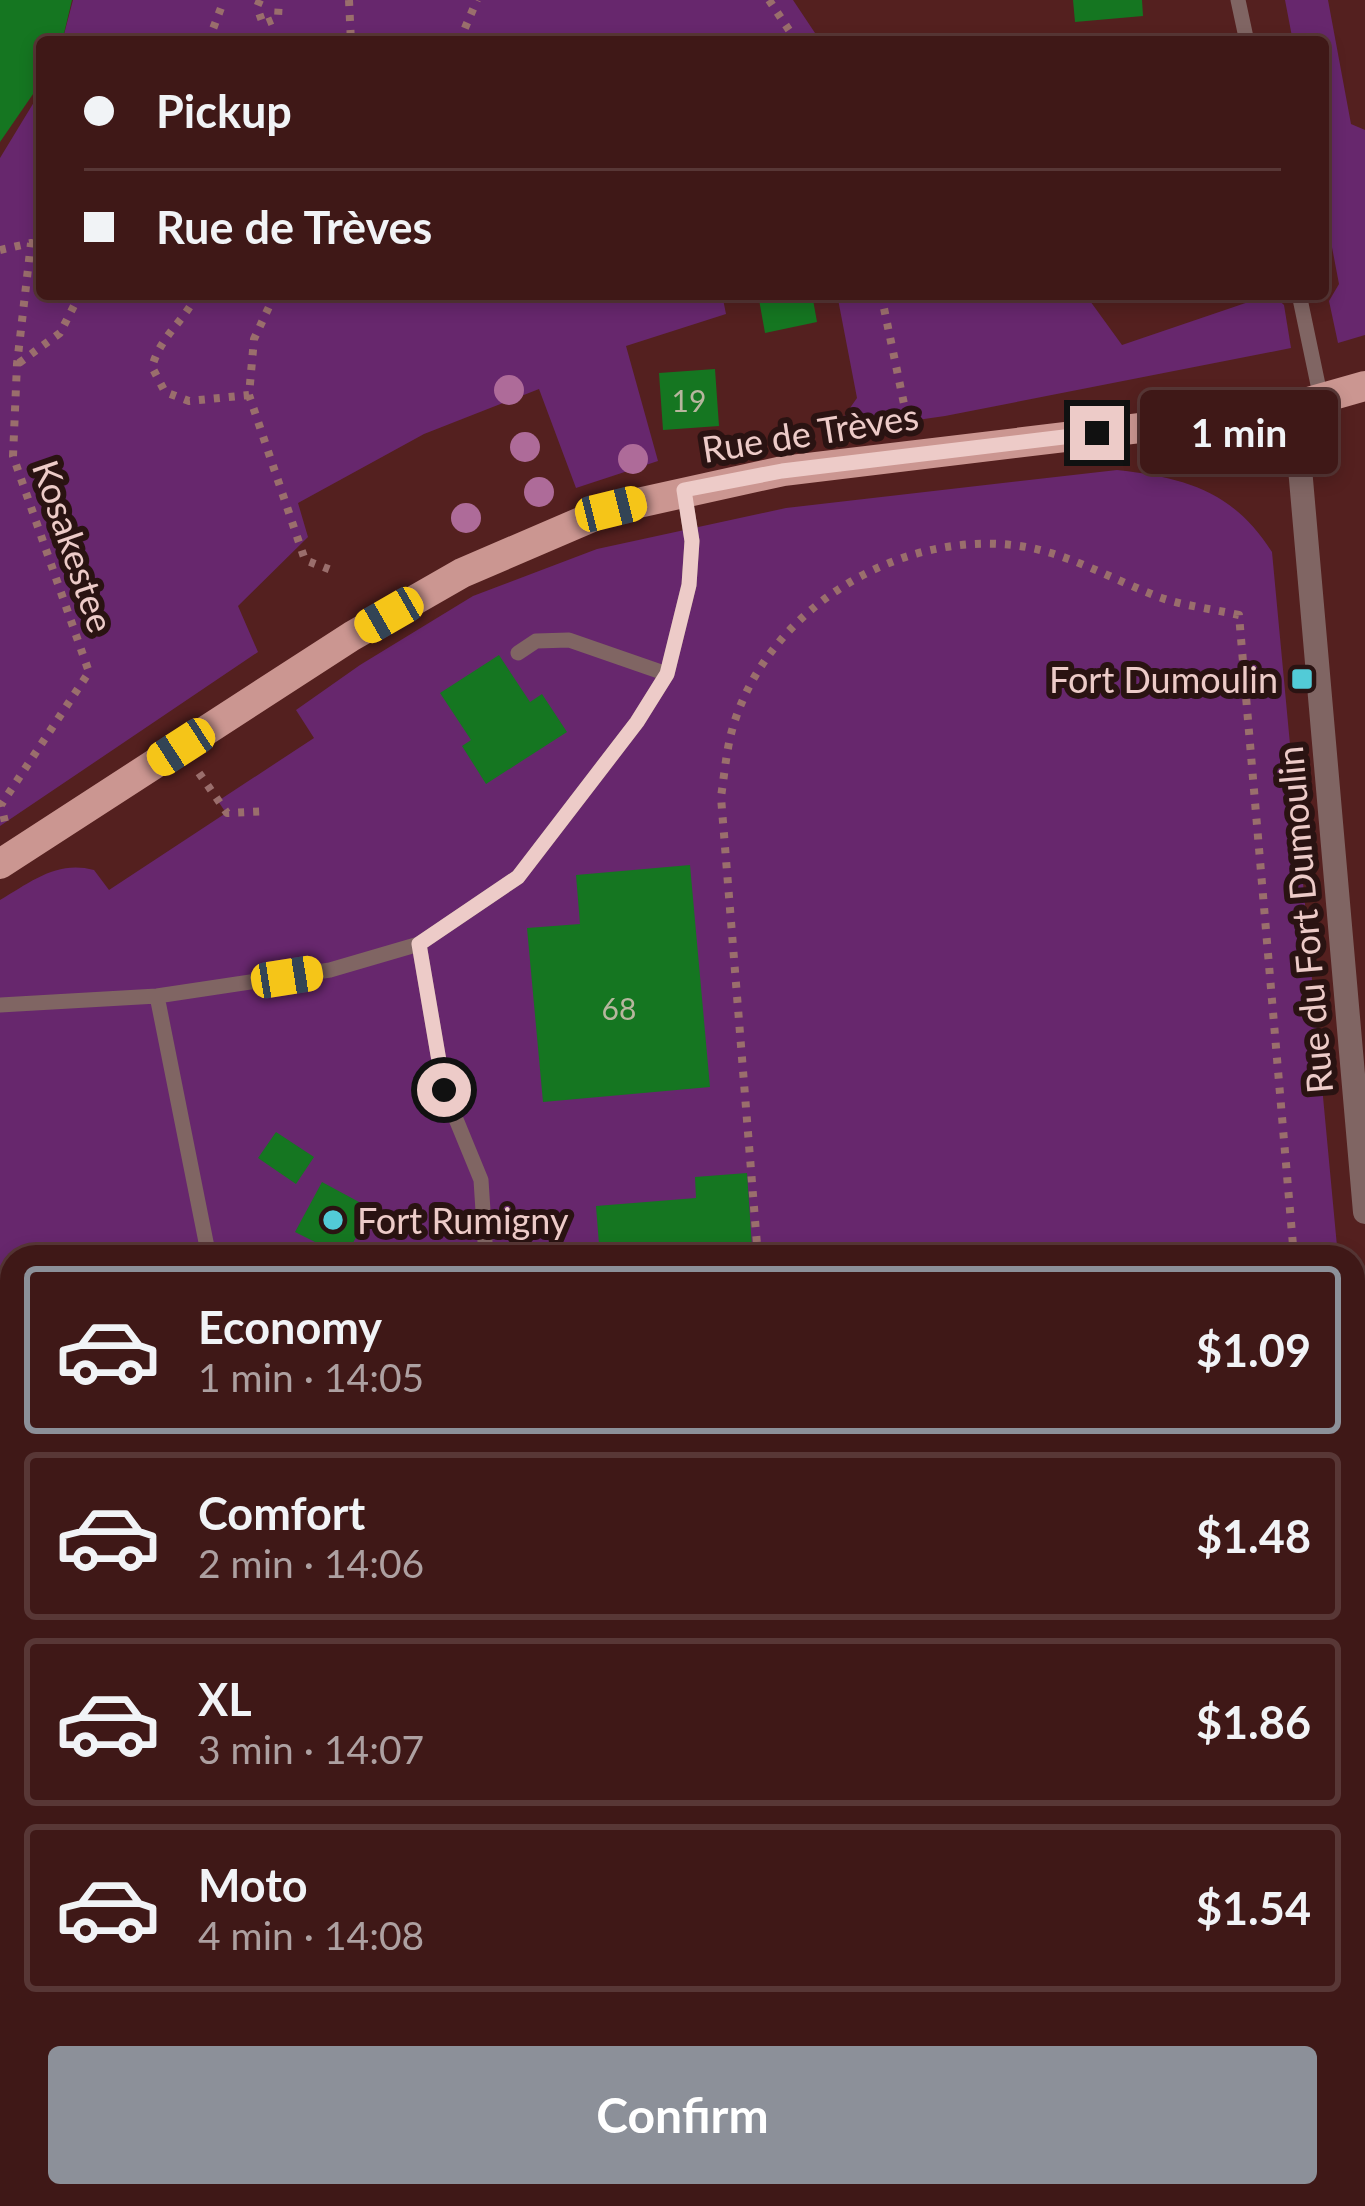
<!DOCTYPE html>
<meta charset="utf-8">
<style>
:root{--surface:#3f1817;--page:#462120;--text:#f1f3f6;--muted:#ada0a1;--line:#583736;--accent:#8c9099}
body{margin:0;font-family:Lato,sans-serif;background:var(--page);color:var(--text);height:100vh;display:flex;flex-direction:column;font-size:45px;white-space:nowrap}
*{box-sizing:border-box;margin:0}
p{font-size:39px;color:var(--muted)}
.icon{flex:none;width:66px;height:66px;fill:none;stroke:currentColor;stroke-width:2;stroke-linecap:round;stroke-linejoin:round}
.map{position:relative;flex:1;overflow:hidden}
.sheet{position:absolute;left:0px;top:1245px;width:1365px;height:963px;display:flex;flex-direction:column;background:var(--surface);border-radius:36px 36px 0 0;box-shadow:0 6px 18px #0003,0 0 0 3px var(--line)}
.sheet>*{flex:none}
.guide{position:absolute;left:36px;top:36px;width:1293px;height:264px;border-radius:12px;box-shadow:0 6px 18px #0003,0 0 0 3px var(--line);display:grid;align-content:center;height:264px;padding:0 48px;background:var(--surface)}
.end{position:absolute;width:54px;height:54px;margin:-27px;border:15px solid #edcbc8;background:#111;box-shadow:0 0 0 6px #111}
.from{border-radius:50%}
.bubble{position:absolute;height:84px;border-radius:12px;background:var(--surface);box-shadow:0 6px 18px #0003,0 0 0 3px var(--line);font-size:39px;font-weight:700;line-height:84px;text-align:center}
.car{position:absolute;width:36px;height:72px;margin:-36px -18px;border-radius:15px;box-shadow:0 0 9px 3px #0007;background:linear-gradient(#f5c518 24%,#345 0 40%,#f5c518 0 76%,#345 0 86%,#f5c518 0)}
.guide b{display:flex;align-items:center;gap:42px;height:114px;font-size:45px}
.guide b+b{border-top:3px solid var(--line)}
.guide i{width:30px;height:30px;background:var(--text)}
ul{padding:21px 0 0;list-style:none}
li{display:flex;align-items:center;gap:36px;height:168px;margin:0 24px 18px;padding:0 24px;border:6px solid var(--line);border-radius:12px}
li div{flex:1}
li b{display:block;font-size:45px}
li em{font-style:normal;font-weight:700}
li.active{border-color:var(--accent)}
li>.icon{width:108px;height:108px;stroke-width:1.5}
.cta{display:flex;gap:24px;margin-top:auto;padding:24px 48px}
.cta a{flex:1;height:138px;border-radius:12px;background:var(--accent);color:#fff;font-size:48px;font-weight:700;line-height:138px;text-align:center}
.map>svg:first-child{display:block}
.built{fill:#632725}
.green{fill:#67276d}
.building{fill:#157621}
.lines{fill:none;stroke-linecap:round;stroke-linejoin:round}
.path{stroke:#9a6e6c;stroke-width:8;stroke-dasharray:6 9;stroke-linecap:butt}
.service{stroke:#806563;stroke-width:15}
.minor{stroke:#806563;stroke-width:24}
.primary{stroke:#cb9691;stroke-width:30}
.rail-casing{stroke:#9b6f6d;stroke-width:14}
.rail{stroke:#2a1312;stroke-width:9;stroke-dasharray:27;stroke-linecap:butt}
.tree{fill:#ae6b99}
.route{stroke:#edcbc8;stroke-width:15}
.poi-dot{fill:#52cbd7;stroke:#2a1312;stroke-width:4.5}
.labels{text-anchor:middle;dominant-baseline:central;stroke-width:12;stroke-linejoin:round;paint-order:stroke}
.number-label{font-size:30px;fill:#b7b69e}
.street-label{font-size:36px;fill:#edcbc8;stroke:#2a1312}
.poi-label{font-size:36px;fill:#edcbc8;stroke:#2a1312;text-anchor:end}
</style>
<div class="map">
<svg width="1365" height="2206" viewBox="0 0 1365 2206">
<rect width="100%" height="100%" fill="#54201f"/>
<path class="built" d="M0,1720l12,2v123l-12,-2z
M1353,1971h12v122l-12,-1z"/>
<path class="green" d="M73,0h720l28,42h-759z
M1285,0h43l23,124 14,6v205l-27,8 -9,-42 10,-17 -16,-84v-158h-30z
M42,89v205h680l4,20 -100,32 32,115 -82,27 -37,-99 -115,45 -126,69 10,34 -70,69 20,46 -258,174v-668z
M837,294h248l37,51 150,-51 12,11 7,43 -346,68 -112,16 24,-34z
M1117,470c69,8 116,21 155,82l66,705h-1326v465l-12,-2v-820c31,-18 57,-40 94,-30l15,20 117,-77 -8,-12 96,-63 -18,-28 64,-45 113,-69 124,-47 189,-41z
M0,1843l12,2v351h157l-8,10h-161z
M1353,2092l12,1v79l-12,-6z
M400,2196h787l-8,10h-748z"/>
<path class="building" d="M0,0h72l-10,42h-20v39l-42,61z
M1073,0h69l1,16 -68,6z
M758,294h54l5,28 -52,11z
M715,369l4,57 -56,4 -4,-57z
M499,655l31,47 12,-8 25,38 -81,52 -24,-38 9,-6 -31,-47z
M690,865l20,222 -167,15 -16,-174 53,-4 -4,-49z
M276,1132l38,25 -18,27 -38,-26z
M747,1173l5,74 -28,2 1,8h-125l-4,-51 100,-8 -1,-21z
M322,1182l50,27 -27,48 -50,-25z
M12,1381v52l-12,1v-52z
M1279,2196h51l-4,10h-29z"/>
<g class="lines">
<path class="path" d="M260,0l-3,7 6,17 15,-6 1,-18
M349,0l2,42
M769,0l28,42
M208,42l16,-42
M459,42l18,-42
M0,250l31,-7 -14,121 -4,92 76,216 -88,133 4,17
M197,294c-14,29 -36,41 -45,73l13,25 24,9 60,-6
M275,294l-21,45 -5,56 56,165 26,10
M881,294l27,129
M19,363l41,-30 20,-39
M199,773l28,40 40,-2
M441,1257l22,-2
M758,1257l-37,-460c3,-20 5,-43 10,-63 31,-120 161,-202 281,-189 51,5 99,34 147,52 25,9 54,12 80,18l55,642
M0,2059l12,3
M437,2196l31,10"/>
<path class="service" d="M1238,0l9,42
M1299,294l22,105
M518,653l18,-12 33,-1 98,34
M157,996l52,261
M0,1005l157,-9 173,-26 89,-26
M486,1257l-5,-77 -37,-90 -25,-146 99,-67 119,-155 30,-48 22,-89 3,-44 -8,-51
M0,1360l12,-1
M0,1641l12,-1"/>
<path class="minor" d="M1298,405l2,63 65,744
M1353,1565l12,-24
M925,2196l9,10"/>
<path class="primary" d="M0,864l352,-228 110,-63 149,-64 172,-38 424,-51 91,-15 67,-19"/>
<defs>
<path id="rail" d="M0,1786l12,2
M0,1814l12,2
M1353,2033h12
M1353,2060l12,1"/>
</defs>
<use href="#rail" class="rail-casing"/>
<use href="#rail" class="rail"/>
</g>
<g class="tree">
<circle cx="509" cy="390" r="15"/>
<circle cx="525" cy="447" r="15"/>
<circle cx="633" cy="459" r="15"/>
<circle cx="539" cy="492" r="15"/>
<circle cx="466" cy="518" r="15"/>
</g>
<g class="lines">
<path class="route" d="M444,1090l-25,-146 99,-67 119,-155 30,-48 22,-89 3,-44 -8,-51 98,-19 315,-38"/>
</g>
<g class="poi-dot">
<rect x="1290" y="667" width="24" height="24" rx="6"/>
<circle cx="333" cy="1220" r="12"/>
</g>
<g class="labels">
<g class="number-label">
<text x="689" y="400">19</text>
<text x="619" y="1008">68</text>
</g>
<g class="street-label">
<text transform="translate(810 432) rotate(-9)">Rue de Trèves</text>
<text transform="translate(74 546) rotate(71)">Kosakestee</text>
<text transform="translate(1304 920) rotate(-95)">Rue du Fort Dumoulin</text>
</g>
<g class="poi-label">
<text x="1278" y="679">Fort Dumoulin</text>
<text x="357" y="1220" text-anchor="start">Fort Rumigny</text>
</g>
</g>
</svg>
<i class="end from" style="left:444px;top:1090px"></i>
<i class="end" style="left:1097px;top:433px"></i>
<div class="bubble" style="left:1140px;top:390px;width:198px">1 min</div>
<i class="car" style="left:611px;top:509px;rotate:76deg"></i>
<i class="car" style="left:389px;top:615px;rotate:240deg"></i>
<i class="car" style="left:181px;top:747px;rotate:237deg"></i>
<i class="car" style="left:287px;top:977px;rotate:81deg"></i>
<div class="guide">
<b><i class="from"></i>Pickup</b>
<b><i></i>Rue de Trèves</b>
</div>
<section class="sheet">
<ul>
<li class="active"><svg class="icon" aria-label="car" viewBox="0 0 24 24"><path d="M5 17H2v-5l4-1 3-4h7l3 4 3 1v5h-3M9 17h6M6 11h13"/><circle cx="7" cy="17" r="2"/><circle cx="17" cy="17" r="2"/></svg><div><b>Economy</b><p>1 min · 14:05</p></div><em>$1.09</em></li>
<li><svg class="icon" aria-label="car" viewBox="0 0 24 24"><path d="M5 17H2v-5l4-1 3-4h7l3 4 3 1v5h-3M9 17h6M6 11h13"/><circle cx="7" cy="17" r="2"/><circle cx="17" cy="17" r="2"/></svg><div><b>Comfort</b><p>2 min · 14:06</p></div><em>$1.48</em></li>
<li><svg class="icon" aria-label="car" viewBox="0 0 24 24"><path d="M5 17H2v-5l4-1 3-4h7l3 4 3 1v5h-3M9 17h6M6 11h13"/><circle cx="7" cy="17" r="2"/><circle cx="17" cy="17" r="2"/></svg><div><b>XL</b><p>3 min · 14:07</p></div><em>$1.86</em></li>
<li><svg class="icon" aria-label="car" viewBox="0 0 24 24"><path d="M5 17H2v-5l4-1 3-4h7l3 4 3 1v5h-3M9 17h6M6 11h13"/><circle cx="7" cy="17" r="2"/><circle cx="17" cy="17" r="2"/></svg><div><b>Moto</b><p>4 min · 14:08</p></div><em>$1.54</em></li>
</ul>
<div class="cta"><a>Confirm</a></div>
</section>
</div>
